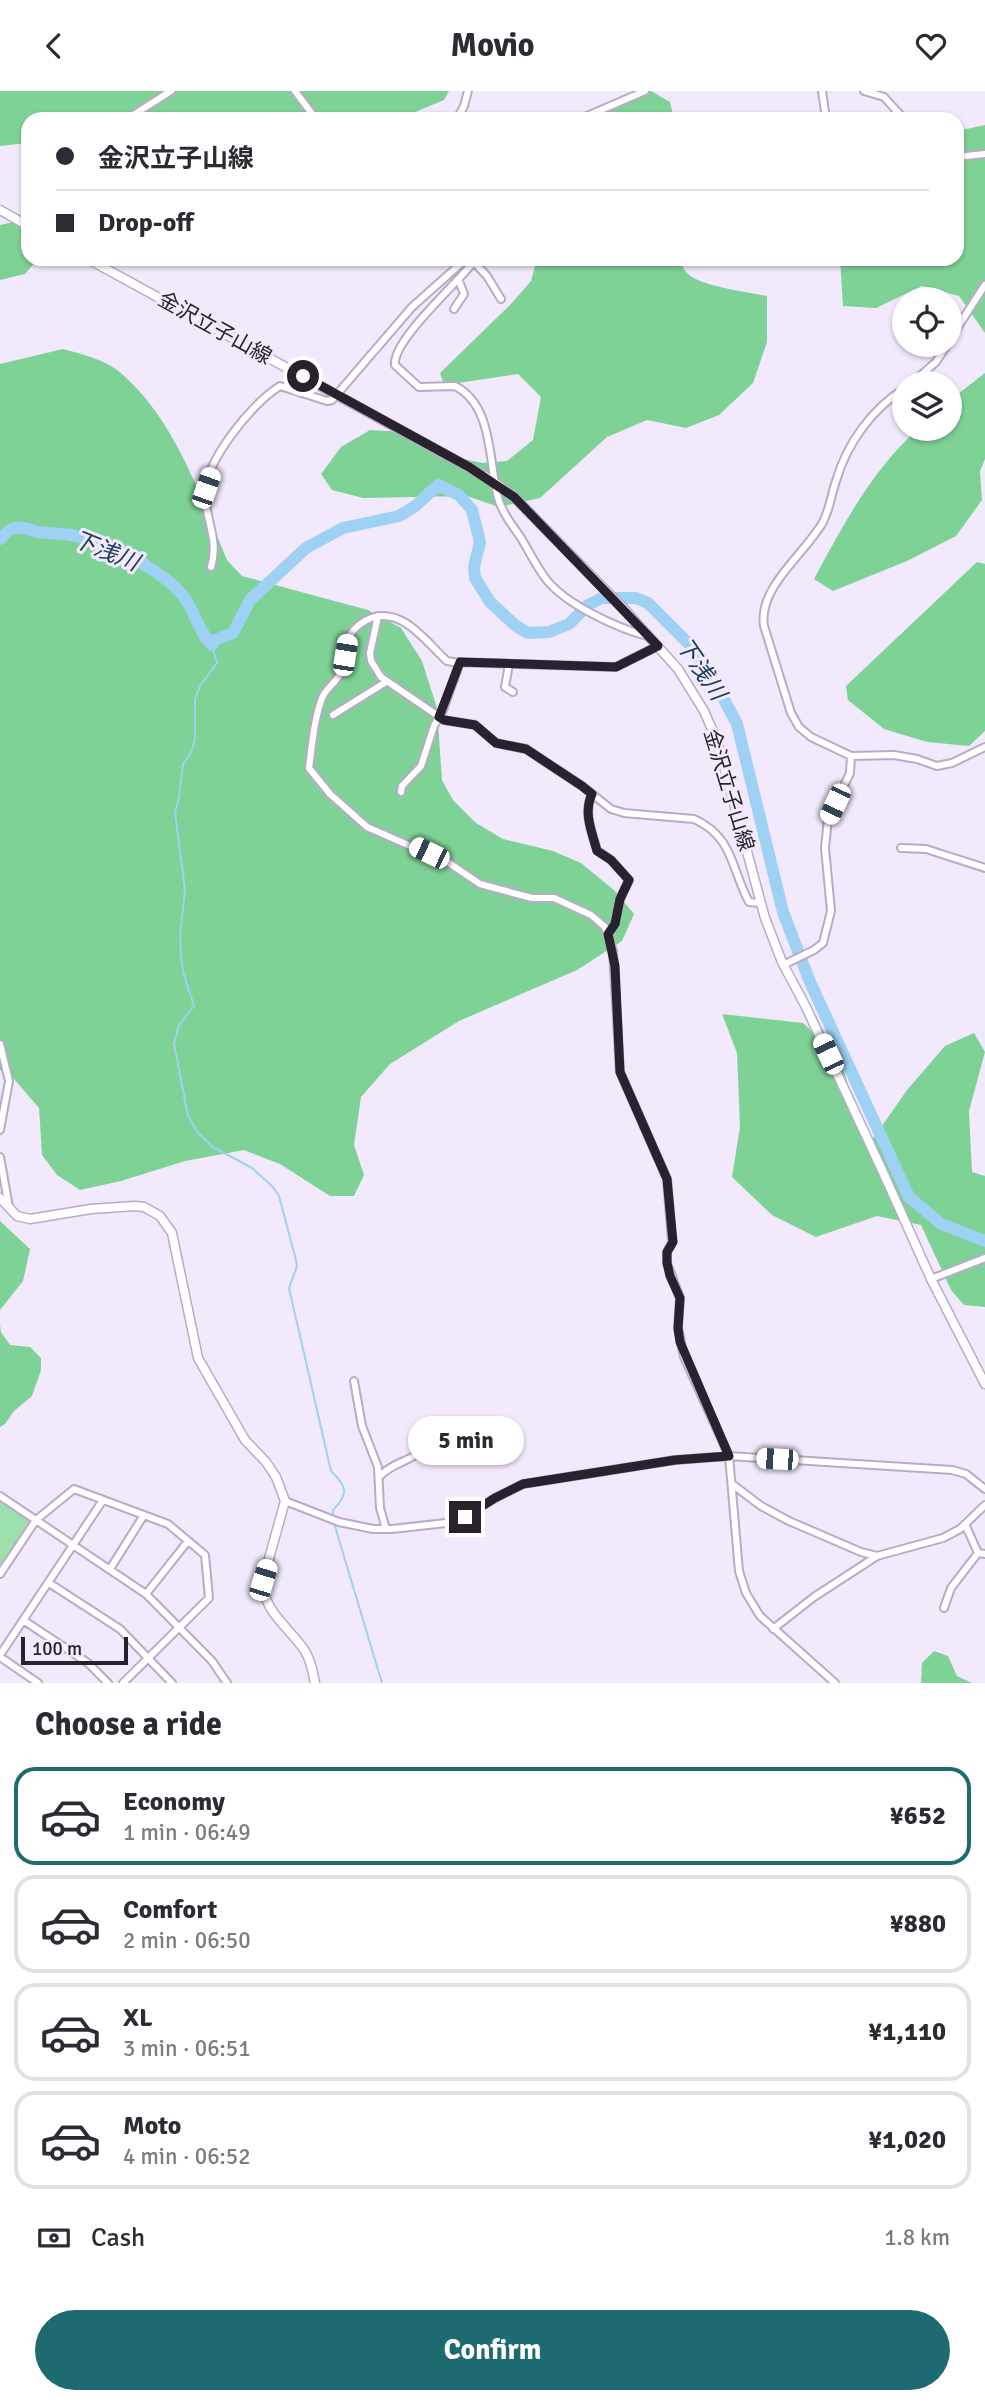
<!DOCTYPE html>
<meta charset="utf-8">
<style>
:root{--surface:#fff;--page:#f7f7f7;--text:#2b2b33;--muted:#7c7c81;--line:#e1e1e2;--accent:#1e6a71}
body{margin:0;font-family:Signika,"Noto Sans JP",sans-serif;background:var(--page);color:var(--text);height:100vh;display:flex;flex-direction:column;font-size:26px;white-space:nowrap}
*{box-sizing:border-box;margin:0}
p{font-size:23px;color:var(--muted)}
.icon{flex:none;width:38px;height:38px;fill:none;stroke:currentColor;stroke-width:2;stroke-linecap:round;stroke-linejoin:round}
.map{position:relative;height:1592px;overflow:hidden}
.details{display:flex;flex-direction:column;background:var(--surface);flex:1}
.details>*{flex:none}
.banner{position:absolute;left:21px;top:21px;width:943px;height:154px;border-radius:21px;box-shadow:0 2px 5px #0004;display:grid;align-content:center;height:154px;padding:0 35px;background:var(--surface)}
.tools{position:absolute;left:892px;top:196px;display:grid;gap:14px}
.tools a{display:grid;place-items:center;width:70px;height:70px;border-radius:50%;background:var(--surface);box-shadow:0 2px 5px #0004;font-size:35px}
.scale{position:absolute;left:21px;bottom:18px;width:107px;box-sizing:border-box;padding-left:7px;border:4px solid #28222e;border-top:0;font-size:19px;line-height:24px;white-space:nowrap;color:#28222e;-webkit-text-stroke:5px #f2e9fc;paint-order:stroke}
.end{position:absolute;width:32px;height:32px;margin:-16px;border:9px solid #28222e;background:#fff;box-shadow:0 0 0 4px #fff}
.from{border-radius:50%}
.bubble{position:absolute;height:49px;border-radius:24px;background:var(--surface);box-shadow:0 2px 5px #0004;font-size:23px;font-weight:700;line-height:49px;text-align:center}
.car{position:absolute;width:21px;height:42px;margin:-21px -10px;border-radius:9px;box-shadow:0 0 5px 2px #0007;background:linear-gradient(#fff 24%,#345 0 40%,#fff 0 76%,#345 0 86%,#fff 0)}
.banner b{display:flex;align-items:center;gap:24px;height:66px;font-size:26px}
.banner b+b{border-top:2px solid var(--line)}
.banner i{width:18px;height:18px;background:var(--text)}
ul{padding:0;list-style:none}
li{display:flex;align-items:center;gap:21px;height:98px;margin:0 14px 10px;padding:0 21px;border:4px solid var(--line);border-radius:21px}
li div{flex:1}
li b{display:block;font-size:26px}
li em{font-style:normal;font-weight:700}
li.current{border-color:var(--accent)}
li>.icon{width:63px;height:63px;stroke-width:1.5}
h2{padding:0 35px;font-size:32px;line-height:84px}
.pay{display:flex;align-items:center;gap:18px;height:77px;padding:0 35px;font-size:26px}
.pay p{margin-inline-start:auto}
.action{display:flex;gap:14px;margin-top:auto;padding:14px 35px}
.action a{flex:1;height:80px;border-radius:42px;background:var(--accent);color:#fff;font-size:28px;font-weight:700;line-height:80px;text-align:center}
header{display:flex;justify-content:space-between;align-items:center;height:91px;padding:0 35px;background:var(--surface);font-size:32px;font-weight:700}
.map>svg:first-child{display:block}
.green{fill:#9bdfab}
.forest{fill:#7fd296}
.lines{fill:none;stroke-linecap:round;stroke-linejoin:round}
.stream{stroke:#9ed1f3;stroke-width:2}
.river{stroke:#9ed1f3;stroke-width:12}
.minor-casing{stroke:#baaac9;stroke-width:10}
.tertiary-casing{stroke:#baaac9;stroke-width:11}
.minor{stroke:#fff;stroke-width:6}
.tertiary{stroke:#fff;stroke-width:8}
.route{stroke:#28222e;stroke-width:9}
.labels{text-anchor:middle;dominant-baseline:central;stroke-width:6;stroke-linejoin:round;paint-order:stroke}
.street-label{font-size:21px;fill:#28222e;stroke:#f2e9fc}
.water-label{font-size:23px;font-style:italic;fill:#1a4058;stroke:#f2e9fc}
</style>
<header><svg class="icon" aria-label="back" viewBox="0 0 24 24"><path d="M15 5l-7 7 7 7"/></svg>Movio<svg class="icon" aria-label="heart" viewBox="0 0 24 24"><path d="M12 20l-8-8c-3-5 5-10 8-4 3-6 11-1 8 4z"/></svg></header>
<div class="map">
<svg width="985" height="1592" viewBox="0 0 985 1592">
<rect width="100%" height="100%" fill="#f2e9fc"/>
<path class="green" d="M0,1409l32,22 -32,46z"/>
<path class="forest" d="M0,0h449l-5,9 -46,19h-370v24l-28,3z
M636,0h15l19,11 4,17h-77l7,-10z
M985,34v208l-26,-37 -37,-10 -46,22 -33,-2 -3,-47h117v-128z
M28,128v40h10l-13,15 -25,6v-55z
M537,168h144c1,7 4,14 11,18 16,10 55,15 75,19v46l-14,41 -34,32 -33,13 -39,-8 -40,17 -67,61 -41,9 -32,-11 -104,2 -31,-8 -11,-16 20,-27 29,-17 33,2 46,24 33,7 25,-2 26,-21 8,-43 -23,-23 -74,11 -4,-12 71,-69 20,-23z
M63,258c19,5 44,11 59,25 54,48 78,121 105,186l15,16 126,34 33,18 21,33 15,47 5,72 11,20 23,23 27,16 50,12 28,12 34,28 19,23 -12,27 -45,29 -118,51 -69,43 -29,33 -7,48 10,30 -10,21h-24l-50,-32 -36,-14 -59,11 -64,20 -41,9 -23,-15 -15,-20 -3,-47 -25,-29 -14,-9v-706z
M985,282v86l-5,12 2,29 -26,36 -49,25 -74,30 -19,-12c29,-54 58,-109 104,-150h32v-29z
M977,471l8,2v167l-16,15 -42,-4 -43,-13 -36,-29 -2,-14z
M722,923l81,9 37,34 17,60 15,23 35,-50 38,-44 29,-13 11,19 -16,59 3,61 13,4v131l-21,-2 -13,-15 -30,-65 -44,-9 -61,21 -44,-22 -40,-38 8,-50 -3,-74z
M0,1130l30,28 -7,32 -23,29z
M0,1234l1,7 9,13 20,2 11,11v12l-9,26 -18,15 -9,13 -5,3z
M934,1560l14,5 9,20 15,7h-51l1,-20z"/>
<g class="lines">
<path class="stream" d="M212,554l5,18 -17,23 -5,13v40l-3,12 -9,13 -4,34 -4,14 10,78 -5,45 1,20 2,17 11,34 -15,19 -5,19 14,72 11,18 14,13 39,21 21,19 6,9 17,64 1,6 -8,22 42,183c16,15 18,23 2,39v8
M334,1432l48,160"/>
<path class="river" d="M0,448c3,-3 8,-9 12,-10 8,-4 18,1 26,3 13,2 26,1 38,4 31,6 75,29 99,51 21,19 20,41 37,58l3,-5 18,-7 17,-33 56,-52 37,-20 56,-12 15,-9 24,-22 21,10 13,15 8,32 -6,25 1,11 15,24 26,24 12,7 21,-1 20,-8 19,-19 14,-7h34l12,5 42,42 22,32 25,47 46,188 27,70 99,215 32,27 44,17"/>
<defs>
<path id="minor" d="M295,0l21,28
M822,0l4,28
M864,0l20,6 20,22
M127,28l44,-28
M457,28l7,-13 4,-15
M580,28l65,-28
M957,66l28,-3
M476,168c-16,22 -84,81 -81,106l24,22 36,-1c40,20 33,81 44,115 5,15 14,25 22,37 8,13 15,28 25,41 19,25 71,49 101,57
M474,171l13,14 14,23
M454,218l10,-15 -5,-13
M950,248l35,-54
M912,292l24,-21 11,-17
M905,297c-33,21 -58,55 -69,93 -5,14 -6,27 -13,41 -18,32 -65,65 -59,104l27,87 8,14 12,10 40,19 43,-1 23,4 20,7 15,-3 33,-16
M211,476c8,-25 -4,-45 -6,-70 -2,-34 47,-94 75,-111l47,15 5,-1 80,-93 54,-48
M378,525l-8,37 1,8 10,16 63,43 31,5 21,18 30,6 56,37 29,23 13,4 70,6c40,18 37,50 55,83l12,1
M658,555l-42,21 -163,-5 -6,-1c-21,-19 -44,-54 -76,-43 -8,3 -17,10 -21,17 -6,11 -4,25 -9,37 -4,10 -15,16 -19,26 -8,22 -10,47 -13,70l21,26 37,33 82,36 31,21 52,14h22l37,17 14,12 8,24 7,121 47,107 5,63 -5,10v11l13,35 -2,30 6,29 45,99 10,115 7,22 14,23 75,67
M509,573l-4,23 8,5
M333,624l53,-33
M401,701l1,-6 19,-20 13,-40 9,-16 17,-48
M592,703c-9,19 0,38 5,56l14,10 18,20 -9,19 -5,25 -6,10
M901,757l25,1 59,19
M783,874l31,-15 9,-7 8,-32 -6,-63 3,-29 22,-46 1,-17
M0,953l9,37 -9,49
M0,1066l9,50
M931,1188l54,-21
M354,1290l8,45 16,41 2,41 6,21
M380,1385c10,-11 22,-13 34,-20 12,-7 13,-13 28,-17
M732,1393l29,22 28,15 72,31 16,4 66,-18 17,-9 25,-24
M0,1405l146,98 66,67 15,22
M285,1410l54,21 34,7h19l63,-7 40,-24 28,-14 152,-24 54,-4 223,14 14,4 19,15
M965,1433l13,29 7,1
M110,1478l34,-54
M0,1483l36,-54 38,-31 94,35 37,31 4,43 -86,85
M49,1492l71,46 52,54
M146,1503l42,-53
M944,1517l7,-20 27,-35
M23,1529l65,43 20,20
M773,1538l41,-32 63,-41
M0,1564l103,-155
M0,1566l38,26"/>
<path id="tertiary" d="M0,119l28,16
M88,168l402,220 24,18 109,111 55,61 26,42 13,30 48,177 17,44 24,45 76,163 49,109 54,105
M0,1107l17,18 13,3 61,-10 44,-3 9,1 16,9 12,17 26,125 47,82 21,22 10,15 9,24 -22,79c-1,31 26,47 42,71 6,10 8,21 10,32"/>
</defs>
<use href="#minor" class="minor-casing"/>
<use href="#tertiary" class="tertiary-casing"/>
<use href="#minor" class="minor"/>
<use href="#tertiary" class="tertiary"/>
</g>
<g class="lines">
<path class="route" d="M303,285l166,91 45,30 144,149 -42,21 -156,-5 -21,55 5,3 31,5 21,18 30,6 56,37 10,8c-9,19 0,38 5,57l14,9 18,20 -9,19 -5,25 -7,10 7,32 5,106 47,107 6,63 -6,10v11l3,13 10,22 -2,30 2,14 49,114 -54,4 -152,24 -28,14 -30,19"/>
</g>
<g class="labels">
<g class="street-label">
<text transform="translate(215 237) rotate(29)">金沢立子山線</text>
<text transform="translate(729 699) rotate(73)">金沢立子山線</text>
</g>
<g class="water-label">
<text transform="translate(106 460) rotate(22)">下浅川</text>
<text transform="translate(701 578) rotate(56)">下浅川</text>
</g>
</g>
</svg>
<div class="tools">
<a><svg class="icon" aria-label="locate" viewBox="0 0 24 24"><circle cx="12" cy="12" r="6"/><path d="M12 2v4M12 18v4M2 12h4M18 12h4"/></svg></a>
<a><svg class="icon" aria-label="layers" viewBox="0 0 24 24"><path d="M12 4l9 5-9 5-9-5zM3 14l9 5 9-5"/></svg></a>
</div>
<div class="scale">100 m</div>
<i class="end from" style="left:303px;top:285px"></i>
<i class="end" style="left:465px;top:1426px"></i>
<div class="bubble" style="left:408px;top:1325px;width:116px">5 min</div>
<i class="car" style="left:206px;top:397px;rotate:19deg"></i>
<i class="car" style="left:345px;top:564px;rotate:9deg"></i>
<i class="car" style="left:835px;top:713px;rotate:205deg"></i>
<i class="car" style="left:429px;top:762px;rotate:296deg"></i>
<i class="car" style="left:828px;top:963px;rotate:335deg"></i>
<i class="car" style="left:777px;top:1368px;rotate:273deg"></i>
<i class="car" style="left:263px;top:1489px;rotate:17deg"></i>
<div class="banner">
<b><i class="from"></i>金沢立子山線</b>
<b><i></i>Drop-off</b>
</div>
</div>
<section class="details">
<h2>Choose a ride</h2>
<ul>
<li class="current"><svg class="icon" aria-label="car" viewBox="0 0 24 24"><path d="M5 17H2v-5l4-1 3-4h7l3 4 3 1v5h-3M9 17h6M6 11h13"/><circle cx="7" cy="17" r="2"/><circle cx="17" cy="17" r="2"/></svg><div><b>Economy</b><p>1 min · 06:49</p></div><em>¥652</em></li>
<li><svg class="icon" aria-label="car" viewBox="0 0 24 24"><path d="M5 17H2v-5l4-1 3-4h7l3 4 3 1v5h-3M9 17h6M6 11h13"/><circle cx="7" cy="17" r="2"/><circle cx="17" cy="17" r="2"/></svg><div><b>Comfort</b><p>2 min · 06:50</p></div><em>¥880</em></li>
<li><svg class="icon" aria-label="car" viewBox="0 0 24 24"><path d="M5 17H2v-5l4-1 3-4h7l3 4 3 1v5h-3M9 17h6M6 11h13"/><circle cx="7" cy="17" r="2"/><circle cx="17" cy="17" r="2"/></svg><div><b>XL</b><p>3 min · 06:51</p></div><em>¥1,110</em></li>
<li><svg class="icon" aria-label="car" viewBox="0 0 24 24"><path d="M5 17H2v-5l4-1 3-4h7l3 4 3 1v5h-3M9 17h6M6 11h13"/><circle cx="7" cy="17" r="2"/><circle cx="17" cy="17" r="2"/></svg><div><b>Moto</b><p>4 min · 06:52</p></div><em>¥1,020</em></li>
</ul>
<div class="pay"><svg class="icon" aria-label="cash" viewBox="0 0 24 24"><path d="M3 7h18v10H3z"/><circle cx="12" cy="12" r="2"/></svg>Cash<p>1.8 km</p></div>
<div class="action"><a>Confirm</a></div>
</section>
